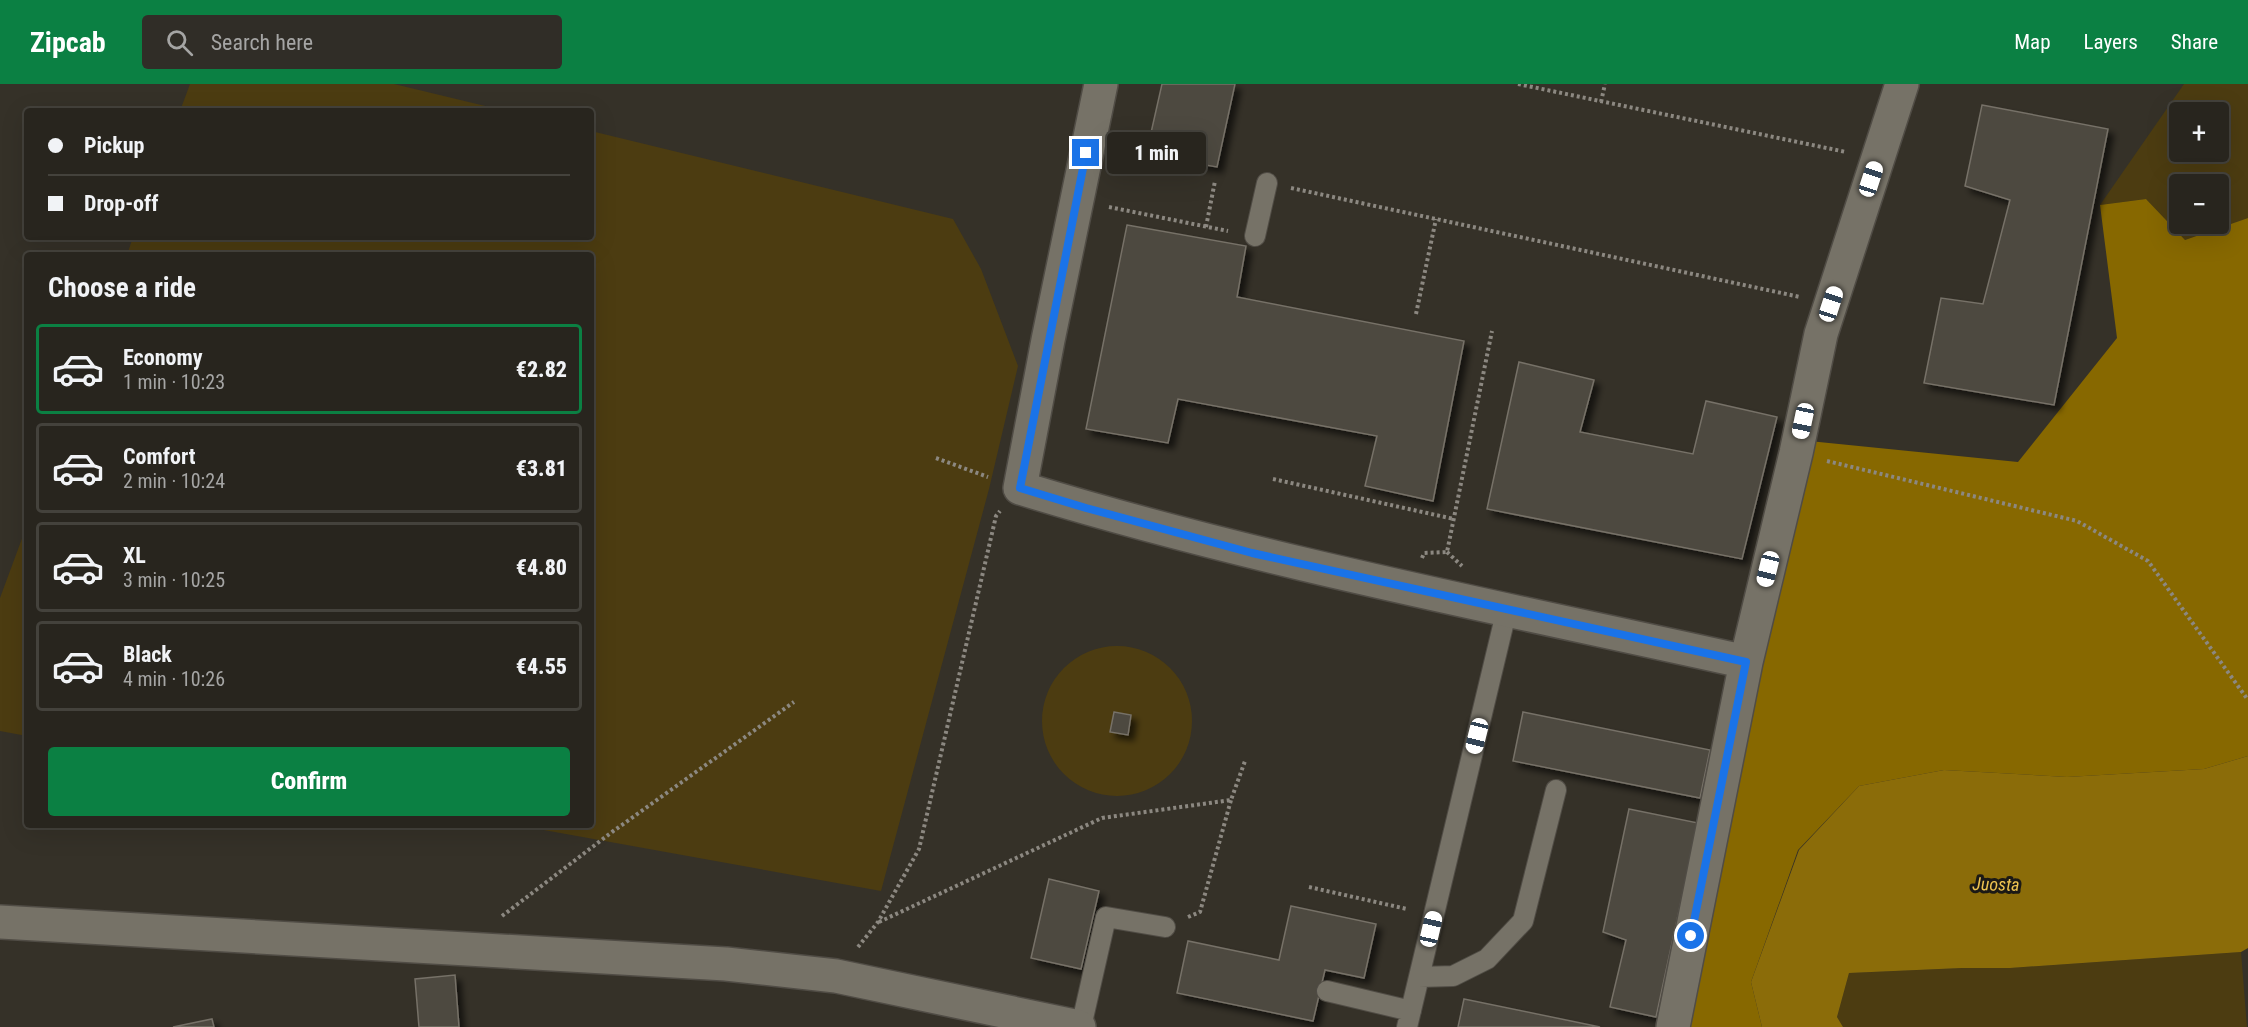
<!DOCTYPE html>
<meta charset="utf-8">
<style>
:root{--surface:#28251e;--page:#302d27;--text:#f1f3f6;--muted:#a5a5a4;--line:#44423c;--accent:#0b8043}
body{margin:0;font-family:"Roboto Condensed",sans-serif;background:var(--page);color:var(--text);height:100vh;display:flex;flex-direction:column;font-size:22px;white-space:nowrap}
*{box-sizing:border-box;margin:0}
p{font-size:20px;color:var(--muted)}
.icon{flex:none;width:33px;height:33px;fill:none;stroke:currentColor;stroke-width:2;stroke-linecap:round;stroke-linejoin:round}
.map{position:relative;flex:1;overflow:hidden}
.panel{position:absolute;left:24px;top:168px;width:570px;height:576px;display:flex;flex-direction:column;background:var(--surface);border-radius:6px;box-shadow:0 6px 24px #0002,0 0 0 2px var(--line)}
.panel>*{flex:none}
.top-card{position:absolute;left:24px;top:24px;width:570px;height:132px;border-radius:6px;box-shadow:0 6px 24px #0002,0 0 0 2px var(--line);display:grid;align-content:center;height:132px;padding:0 24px;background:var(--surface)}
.fabs{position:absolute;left:2169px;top:18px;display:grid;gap:12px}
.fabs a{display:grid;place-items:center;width:60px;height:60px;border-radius:6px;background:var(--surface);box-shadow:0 6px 24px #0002,0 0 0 2px var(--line);font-size:30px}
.end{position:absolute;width:27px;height:27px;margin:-14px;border:8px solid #1a73e8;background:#fff;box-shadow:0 0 0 3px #fff}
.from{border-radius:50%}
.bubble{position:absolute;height:42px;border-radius:6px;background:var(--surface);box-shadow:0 6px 24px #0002,0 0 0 2px var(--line);font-size:20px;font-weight:800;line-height:42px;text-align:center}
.car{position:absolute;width:18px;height:36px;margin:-18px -9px;border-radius:8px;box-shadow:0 0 4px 2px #0007;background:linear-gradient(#fff 24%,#345 0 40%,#fff 0 76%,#345 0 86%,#fff 0)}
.top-card b{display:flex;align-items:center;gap:21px;height:57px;font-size:22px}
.top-card b+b{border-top:2px solid var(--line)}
.top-card i{width:15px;height:15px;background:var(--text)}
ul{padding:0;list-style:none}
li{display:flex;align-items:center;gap:18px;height:90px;margin:0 12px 9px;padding:0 12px;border:3px solid var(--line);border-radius:6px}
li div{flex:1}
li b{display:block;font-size:22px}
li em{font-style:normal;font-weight:800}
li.on{border-color:var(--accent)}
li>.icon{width:54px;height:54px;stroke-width:1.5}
h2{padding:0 24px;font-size:27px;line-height:72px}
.primary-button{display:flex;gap:12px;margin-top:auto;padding:12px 24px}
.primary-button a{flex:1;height:69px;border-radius:6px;background:var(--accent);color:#fff;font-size:24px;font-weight:800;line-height:69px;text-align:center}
header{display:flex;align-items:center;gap:36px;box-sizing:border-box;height:84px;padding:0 30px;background:var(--accent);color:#fff}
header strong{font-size:28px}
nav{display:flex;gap:33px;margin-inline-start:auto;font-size:21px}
.search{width:420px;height:54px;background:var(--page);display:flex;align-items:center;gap:15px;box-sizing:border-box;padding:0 21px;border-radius:6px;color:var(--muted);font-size:22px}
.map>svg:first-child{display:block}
.green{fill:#4c3c11;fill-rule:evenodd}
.forest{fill:#876800}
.water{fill:#8b6c09}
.building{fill:#4d483f;stroke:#767167;stroke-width:1.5;filter:url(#shadow)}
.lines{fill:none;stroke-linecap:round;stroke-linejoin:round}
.service-casing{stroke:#504c45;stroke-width:22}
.minor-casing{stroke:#504c45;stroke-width:36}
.path{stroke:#8c8881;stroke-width:4;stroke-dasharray:3 3;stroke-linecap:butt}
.service{stroke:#767267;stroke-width:20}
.minor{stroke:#767267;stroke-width:33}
.route{stroke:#1a73e8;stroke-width:8}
.labels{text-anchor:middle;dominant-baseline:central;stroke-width:6;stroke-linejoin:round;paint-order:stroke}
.water-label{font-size:18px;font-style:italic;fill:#eec350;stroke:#1b1915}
</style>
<header>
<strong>Zipcab</strong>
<div class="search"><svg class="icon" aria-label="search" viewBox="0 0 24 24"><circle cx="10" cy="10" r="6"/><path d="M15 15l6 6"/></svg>Search here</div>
<nav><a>Map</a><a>Layers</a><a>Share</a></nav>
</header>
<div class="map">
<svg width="2248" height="943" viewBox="0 0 2248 943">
<defs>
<filter id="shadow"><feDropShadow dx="5.5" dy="5.5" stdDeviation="3" flood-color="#0009"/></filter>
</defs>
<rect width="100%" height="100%" fill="#353128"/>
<path class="green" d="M190,0h204l112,27h-326z
M2184,0h64v134l-63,22 -39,-41 -46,6zM2180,28h38v40h-38zM2180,100h38v40h-38z
M591,47l362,88 28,50 37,97 -29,123 -108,402 -365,-66h75v-570h-464l6,-18h458z
M27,441v211l-27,-5v-133z
M1042 637a75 75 0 1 1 150 0a75 75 0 1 1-150 0Z
M2241,868l6,75h-404l-6,-10 12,-44 113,-5h48z"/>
<path class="forest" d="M2146,115l39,41 63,-22v538l-44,13 -137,8 -123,-7 -85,16 -61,64 -47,132 11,45h-89l126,-587 219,22 99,-124 -17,-133z"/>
<path class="water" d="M2248,672v192l-7,4 -231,16h-48l-113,5 -12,44 6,10h-81l-11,-45 48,-132 60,-64 85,-16 123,7 137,-8z"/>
<path class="building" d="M1162,0h73l-18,83 -71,-12z
M1982,21l126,24 -54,276 -130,-22 17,-85 42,6 27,-104 -45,-14z
M1127,141l119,21 -9,51 227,44 -31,160 -68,-15 12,-50 -199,-37 -10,44 -82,-14z
M1519,278l75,18 -14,52 113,22 13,-53 71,16 -35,142 -255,-50z
M1114,628l17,3 -3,20 -18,-3z
M1523,628l187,38 -10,48 -187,-37z
M1629,725l69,14 -42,194 -46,-10 16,-67 -23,-8z
M1049,795l50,12 -18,78 -50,-11z
M1291,822l85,18 -12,54 -39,-8 -12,51 -136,-28 11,-52 91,19z
M455,891l4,52h-40l-4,-48z
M1464,915l136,28h-142z
M212,935l2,8h-41z"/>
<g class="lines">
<defs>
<path id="service" d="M1255,152l12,-53
M1419,893l34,-1 34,-17 36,-38 33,-131
M1327,907l84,20
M1081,943l25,-110 59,10
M1407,943l100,-418"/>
<path id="minor" d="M1101,0l-53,256 -28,148c238,73 483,120 726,174
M0,838l726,42 110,12 243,51
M1673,943l73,-365 50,-209 25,-119 81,-250"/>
</defs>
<use href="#service" class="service-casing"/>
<use href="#minor" class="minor-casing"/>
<path class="path" d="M1518,0l328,68
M1601,18l4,-18
M1291,104l509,109
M1109,123l119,24
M1206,143l9,-46
M1416,230l20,-95
M936,374l52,19
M1827,377l250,60 71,40 100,139
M1273,395l181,40
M1447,468l15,14
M1422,474l2,-5 23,-1 45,-221
M1309,803l98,22
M502,832l110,-84 182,-130
M1188,833l12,-5 31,-112
M879,838l223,-104 129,-18 14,-39
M858,863l20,-25 41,-73 77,-333 4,-5"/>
<use href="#service" class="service"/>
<use href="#minor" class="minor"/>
</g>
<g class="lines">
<path class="route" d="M1086,69l-66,335 66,20 166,45 494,109 -55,274"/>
</g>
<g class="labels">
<g class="water-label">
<text transform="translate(1996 800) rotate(1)">Juosta</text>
</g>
</g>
</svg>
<div class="fabs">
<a>+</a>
<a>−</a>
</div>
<i class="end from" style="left:1691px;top:852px"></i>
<i class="end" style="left:1086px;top:69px"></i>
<div class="bubble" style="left:1107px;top:48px;width:99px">1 min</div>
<i class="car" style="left:1871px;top:95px;rotate:18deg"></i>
<i class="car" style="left:1831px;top:220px;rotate:18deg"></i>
<i class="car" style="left:1803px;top:337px;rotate:192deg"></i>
<i class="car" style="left:1768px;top:485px;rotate:194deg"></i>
<i class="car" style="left:1477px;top:652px;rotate:194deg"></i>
<i class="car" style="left:1431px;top:845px;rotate:13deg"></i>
<div class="top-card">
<b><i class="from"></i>Pickup</b>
<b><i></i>Drop-off</b>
</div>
<section class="panel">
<h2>Choose a ride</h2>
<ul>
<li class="on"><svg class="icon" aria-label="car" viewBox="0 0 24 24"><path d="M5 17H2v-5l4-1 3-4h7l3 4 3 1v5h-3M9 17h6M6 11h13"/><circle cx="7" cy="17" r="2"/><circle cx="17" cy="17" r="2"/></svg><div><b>Economy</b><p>1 min · 10:23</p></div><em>€2.82</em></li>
<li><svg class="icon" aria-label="car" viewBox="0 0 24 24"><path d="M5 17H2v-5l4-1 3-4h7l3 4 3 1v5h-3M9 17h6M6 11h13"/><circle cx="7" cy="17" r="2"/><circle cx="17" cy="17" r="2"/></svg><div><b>Comfort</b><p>2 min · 10:24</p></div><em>€3.81</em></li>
<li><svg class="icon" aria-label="car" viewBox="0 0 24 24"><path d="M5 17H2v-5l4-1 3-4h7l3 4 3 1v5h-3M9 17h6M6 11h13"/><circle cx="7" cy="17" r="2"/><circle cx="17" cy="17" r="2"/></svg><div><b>XL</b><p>3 min · 10:25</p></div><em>€4.80</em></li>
<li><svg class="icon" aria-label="car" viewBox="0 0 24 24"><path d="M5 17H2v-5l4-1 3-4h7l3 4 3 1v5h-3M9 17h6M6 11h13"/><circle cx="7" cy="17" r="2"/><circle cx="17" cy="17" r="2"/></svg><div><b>Black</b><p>4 min · 10:26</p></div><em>€4.55</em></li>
</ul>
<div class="primary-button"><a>Confirm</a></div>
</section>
</div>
